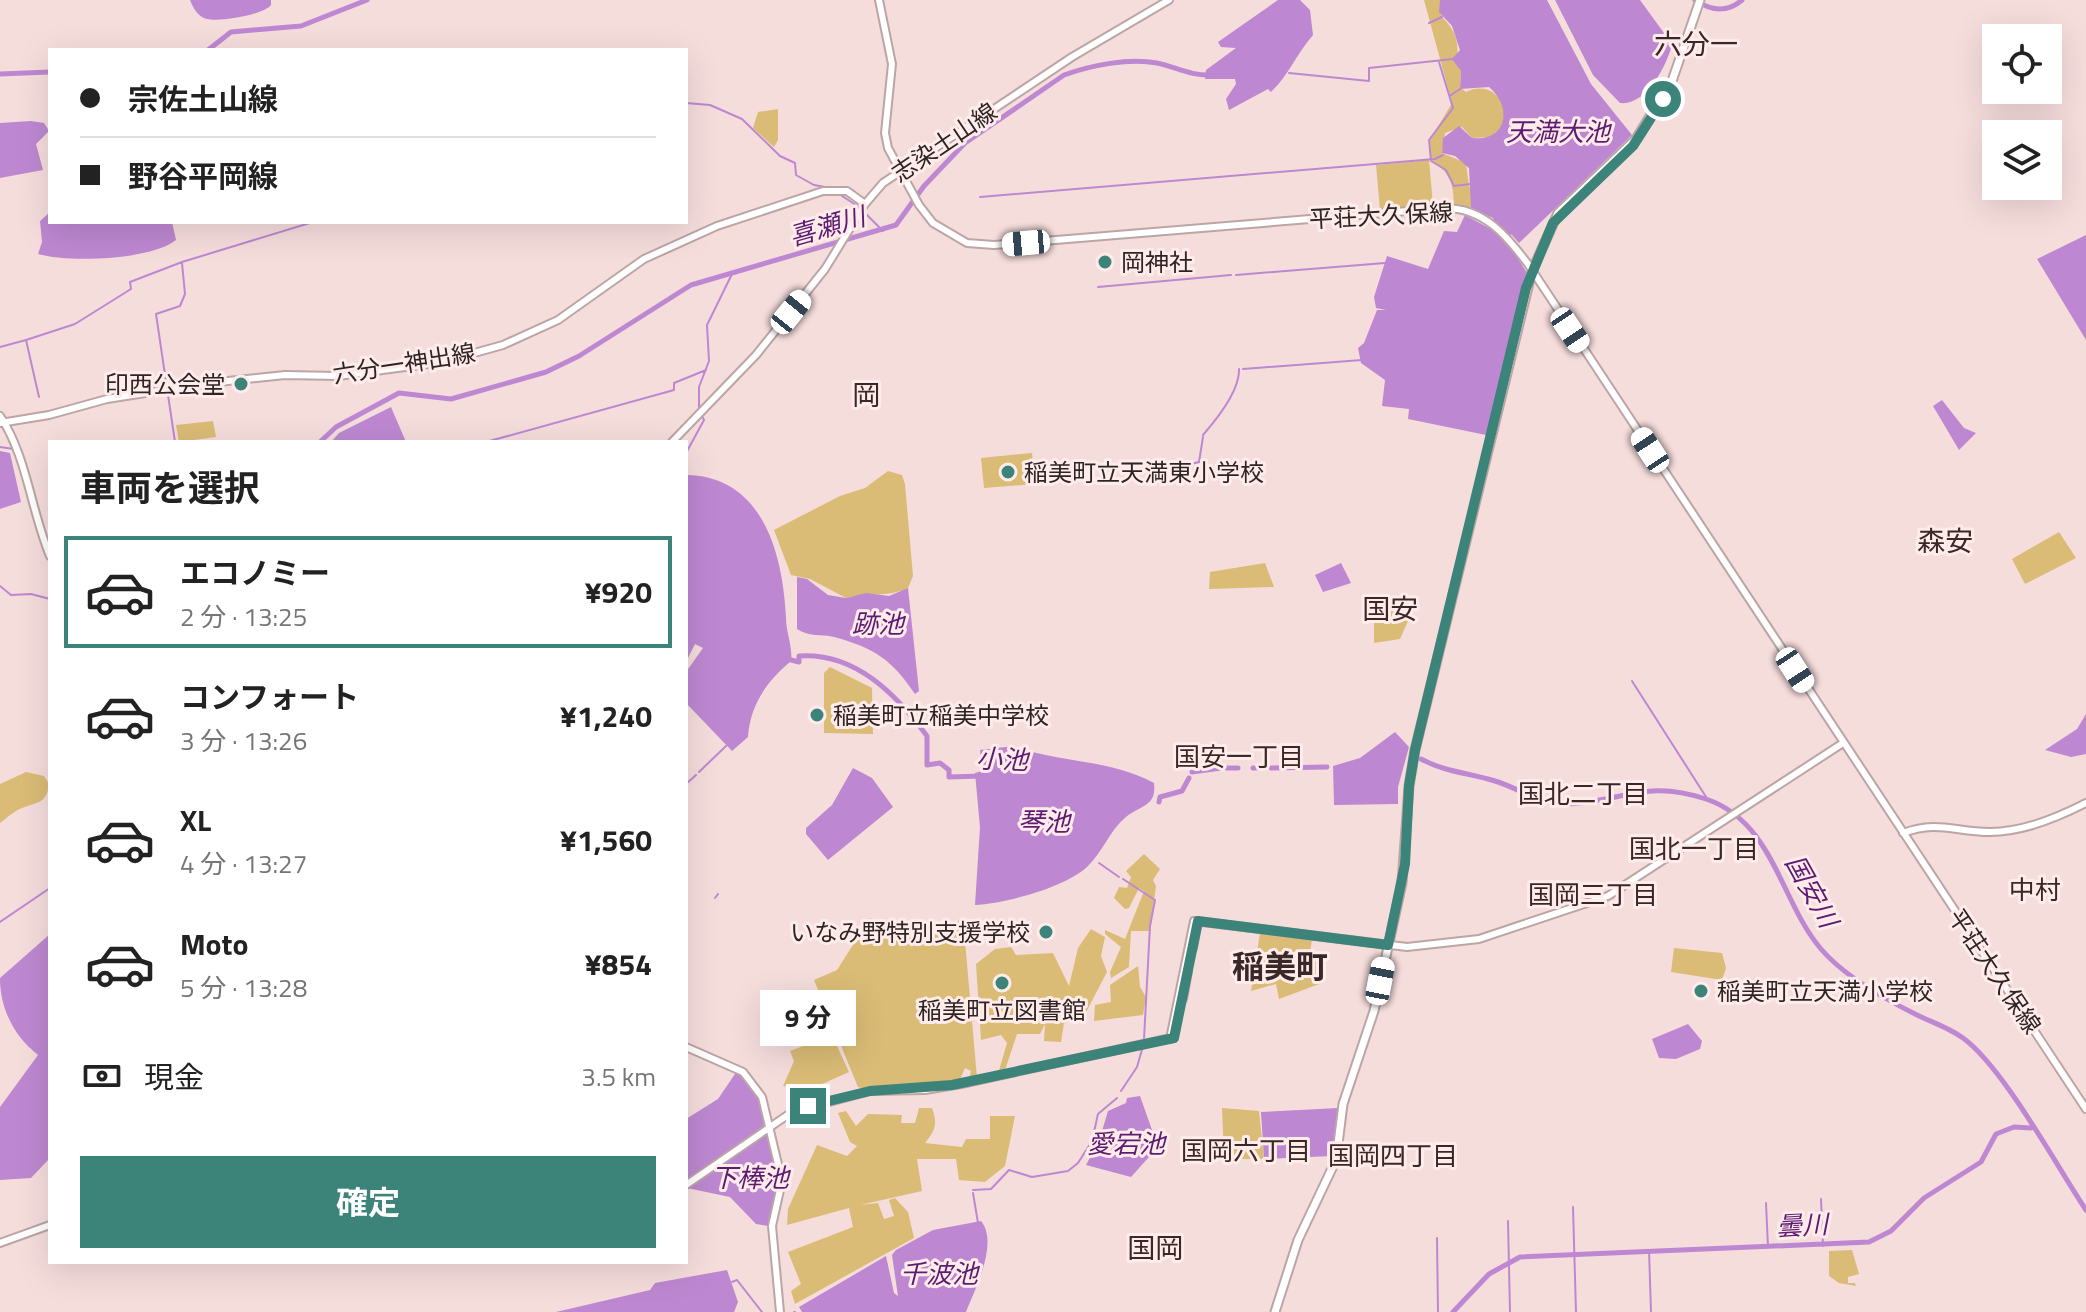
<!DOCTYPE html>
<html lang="ja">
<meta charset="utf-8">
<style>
:root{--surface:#fff;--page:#f6f6f6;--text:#222;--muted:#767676;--line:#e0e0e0;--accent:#3c837a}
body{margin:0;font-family:"Titillium Web","Noto Sans JP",sans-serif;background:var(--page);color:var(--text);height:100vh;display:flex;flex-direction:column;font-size:30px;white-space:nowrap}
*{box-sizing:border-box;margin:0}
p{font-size:26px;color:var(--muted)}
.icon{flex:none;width:44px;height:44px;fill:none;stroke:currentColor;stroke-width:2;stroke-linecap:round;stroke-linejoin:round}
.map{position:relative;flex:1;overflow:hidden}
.details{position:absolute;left:48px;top:440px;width:640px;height:824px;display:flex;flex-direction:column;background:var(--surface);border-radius:0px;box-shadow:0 8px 32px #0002}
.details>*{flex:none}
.top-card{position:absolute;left:48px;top:48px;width:640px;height:176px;border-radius:0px;box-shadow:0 8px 32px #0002;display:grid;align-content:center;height:176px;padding:0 32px;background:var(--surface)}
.fabs{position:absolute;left:1982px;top:24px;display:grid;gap:16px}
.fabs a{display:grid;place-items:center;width:80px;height:80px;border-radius:0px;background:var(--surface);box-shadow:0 8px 32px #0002;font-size:40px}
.end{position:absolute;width:36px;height:36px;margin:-18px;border:10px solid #3c837a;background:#fff;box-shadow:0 0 0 4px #fff}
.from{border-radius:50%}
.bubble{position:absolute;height:56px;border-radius:0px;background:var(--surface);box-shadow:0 8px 32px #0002;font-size:26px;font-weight:700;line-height:56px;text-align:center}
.car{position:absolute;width:24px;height:48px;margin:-24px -12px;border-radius:10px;box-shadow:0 0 6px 2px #0007;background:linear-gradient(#fff 24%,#345 0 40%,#fff 0 76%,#345 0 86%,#fff 0)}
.top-card b{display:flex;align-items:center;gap:28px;height:76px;font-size:30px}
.top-card b+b{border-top:2px solid var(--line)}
.top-card i{width:20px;height:20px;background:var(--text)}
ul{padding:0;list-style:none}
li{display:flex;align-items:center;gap:24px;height:112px;margin:0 16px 12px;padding:0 16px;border:4px solid transparent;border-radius:0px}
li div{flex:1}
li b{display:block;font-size:30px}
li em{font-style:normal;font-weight:700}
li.on{border-color:var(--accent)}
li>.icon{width:72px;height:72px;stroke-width:1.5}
h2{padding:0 32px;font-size:36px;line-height:96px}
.pay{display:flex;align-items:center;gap:20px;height:88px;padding:0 32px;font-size:30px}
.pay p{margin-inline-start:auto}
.action{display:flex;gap:16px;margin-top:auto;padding:16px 32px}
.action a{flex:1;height:92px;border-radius:0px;background:var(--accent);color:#fff;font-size:32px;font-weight:700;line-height:92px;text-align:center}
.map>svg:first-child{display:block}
.green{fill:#dabc76}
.water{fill:#bd88d1}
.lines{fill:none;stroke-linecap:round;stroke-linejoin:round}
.stream{stroke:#bd88d1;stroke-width:2}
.river{stroke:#bd88d1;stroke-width:5}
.secondary-casing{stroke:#bca5a4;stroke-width:10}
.primary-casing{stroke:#bca5a4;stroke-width:11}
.secondary{stroke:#fff;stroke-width:6}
.primary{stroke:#fff;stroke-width:7}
.route{stroke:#3c837a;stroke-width:10}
.poi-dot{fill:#3c837a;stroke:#ffecea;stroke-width:3}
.labels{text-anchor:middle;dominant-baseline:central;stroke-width:6;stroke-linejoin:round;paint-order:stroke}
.street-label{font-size:24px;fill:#2d2424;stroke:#ffecea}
.poi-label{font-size:24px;fill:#2d2424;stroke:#ffecea;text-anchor:start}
.water-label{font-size:26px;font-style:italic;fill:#5d1b72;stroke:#ffecea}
.neighbourhood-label{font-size:26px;fill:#3a2828;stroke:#ffecea}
.quarter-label{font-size:28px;fill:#3a2828;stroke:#ffecea}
.district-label{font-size:32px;font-weight:bold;fill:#3a2828;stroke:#ffecea}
</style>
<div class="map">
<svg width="2086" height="1312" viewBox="0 0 2086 1312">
<rect width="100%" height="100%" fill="#f5dddc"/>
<path class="green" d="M1424,0h16l2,17c14,14 18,26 14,46l5,8 -1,16 6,5c32,-16 54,27 25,45l-19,1 -10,-11 -17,6 -3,20 24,10 3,23 16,28 11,10 -42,-18c-1,-24 -3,-32 -23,-46l-1,-20 22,-37z
M778,109v31l-4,7 -21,-19 5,-16z
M1429,160l4,45 -53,5 -4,-45z
M213,421l3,16 -37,5 -3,-17z
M1032,453l3,31 -51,4 -3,-30z
M888,471l14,4 3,9 8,92 -5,12c-21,10 -40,4 -62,10l-36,-19 -19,-4 -17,-45 66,-34 25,-8z
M2059,532l17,26 -51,26 -13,-25z
M1265,563l9,24 -65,2 1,-17z
M1405,601l3,20 -8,18 -26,4v-32z
M830,667l42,21 1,46 -49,-1v-60z
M26,772l18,4 5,8c-2,20 -12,18 -27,24 -8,3 -15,10 -22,15v-39z
M1144,854l16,15 -7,11 3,6 -6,45h-19l-2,36 -18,11 -1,-6 11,-25 -16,-13v-4l20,9 19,-48 -5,-3 -10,20 -4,1 -11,-11 5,-11 8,1 4,-11 -5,-6z
M870,918l29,20 40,-6 24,-14 14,160 -8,1 2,-8 -6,-3 -6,14 -92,8 -9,-3 -44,-107 23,-10z
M1091,929l14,8 -4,19 6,16 -24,46 -19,5 -3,19 -17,-1 1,-17 -5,10h-23l-13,39 -6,1 9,-31 -6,-8 -20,5 -5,-76 19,-15 16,-2 5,8 37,-2 16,33 9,-38z
M1260,933l52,5 -2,16 13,16 -1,13 -43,16 -3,-15 -25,7z
M1674,948l48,5 4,15 -4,12 -51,-8z
M1138,966l2,21 6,10 -3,18 -49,6 1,-16 16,-3 -1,-17z
M832,1035l17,37 -36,16 -30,-2 11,-25 -4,-10z
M919,1108h13c6,17 3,22 -7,35l37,4 4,-8h24v-23h25l-10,50 -20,16 -26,-2 -3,-21h-39l5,32 -62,14 18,-2 6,16 10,-3 -5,-16 6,-2 13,14 6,26 -119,66 -4,-13 10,-7 -13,-32 65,-25 -4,-19 -62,17 1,-16 29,-64 30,11 10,-10 -7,-4 -12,-29 8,-2 10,15 12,-12 34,1 -1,8h14z
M1222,1108l37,3 5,48h-40z
M1852,1250l7,24 -11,3v6h7l1,3 -17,-3 -10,-7v-25z"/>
<path class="water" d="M190,0h81v5c-8,10 -50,17 -64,14 -9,-2 -14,-11 -17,-19z
M1278,0h22l10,10 3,25c-17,20 -25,41 -42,57l-3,-3 -39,21 -3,-11 10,-15 -1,-5h-30l1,-9 30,-22 -15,-1 -3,-5z
M1440,0h107l44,84 41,51 -113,108 -8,-9 -3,9 21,33 -9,23 -29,137 -83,-17 1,-10 -27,-3 3,-26 -24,-17 -3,-15 6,-5 13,-33h9l-10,-2 -2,-11 13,-41 41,13 16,-38 13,1 8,-17 33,18 -5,-15 -22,-10 -2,-40 -14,-12 -13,-3 1,-15 16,-12 13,12c35,4 41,-31 17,-51l-29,2 1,-18 -9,-12 8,-9 -8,-24 -13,-14z
M1555,0h85l32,44c-5,22 -26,62 -52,59l-27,-28z
M31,121l13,2 5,8 -13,13 7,26 -43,8v-55z
M50,212v10h122l4,18c-25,20 -107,23 -138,14l4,-12 -2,-21z
M2086,235v105l-49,-81z
M1942,400l22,28 12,5 -17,17 -26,-44z
M391,407l15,35h-75l8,-9z
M0,451l10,2 11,49 -21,7z
M686,475c78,1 97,81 100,143 0,14 7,29 5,43 -24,20 -41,44 -43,76l-16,14 -46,-48v-31l17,-24 -8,-4 -9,18z
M1341,563l10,20 -28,9 -8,-17z
M797,577l10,2 21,16 18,3 20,-5 23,3 19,-8 11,103 -4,3c-23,-34 -40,-46 -81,-57 -13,-3 -25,0 -37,-8z
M2086,714v40l-15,3 -26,-7 32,-21z
M1395,732l14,15 -11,40v17l-64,1 -1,-39 27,-8z
M1014,746c46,17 95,13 140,37 3,24 -14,22 -28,34 -17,14 -23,35 -39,50 -23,21 -81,36 -112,38l5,-78 -5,-54 7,-2 -2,-21z
M853,768l19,10 21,29 -65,53 -22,-26v-6l26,-23z
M50,934v224l-19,20 -31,2v-73l38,-52c-24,-19 -38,-46 -38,-77z
M1688,1024l14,17 -2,8 -24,10 -17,-1 -7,-19z
M737,1071l25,29 5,25 -81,58v-64l32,-20z
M1140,1096l18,51 -27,30 -45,-12 13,-24 9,-30 18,-8 1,-5z
M1338,1108l-6,48 -68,3 -3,-47z
M767,1132l12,46 -11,48 -12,-2 -26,-27 -43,-9z
M981,1221c18,22 -6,68 -15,91h-164l-3,-5 87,-51 8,37 4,3 -6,-41 4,-5 37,-20z
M727,1270l11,32 -4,10h-178l94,-22 5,-7z"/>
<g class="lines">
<path class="stream" d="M1429,23l13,-6
M1439,62l14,46 -24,32 2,21 15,9 8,16 16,-2
M1289,73l80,8v-13l84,-9
M1451,95l9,-6
M686,103l24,2 32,14 38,37 15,7 1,12 18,10 17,3
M839,194l20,13
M980,197l455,-38 8,-4
M864,212l19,19
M1236,275l149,-12
M1098,287l133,-12
M0,347l26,-7
M1243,369l119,-9
M39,397l-13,-57 49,-16 56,-35 -1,-7 52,-20 131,-40
M699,410v-23l10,-26 -2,-36 25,-51
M1203,435c14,-16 37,-44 36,-66
M175,442l-19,-128 24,-8 5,-12 -3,-31
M486,442l188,-52v-7l32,-13
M0,447l14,2
M686,453l18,-33 -2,-4
M1183,475l4,-10 12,-3 4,-25
M0,586l11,9 20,-1 19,5
M1632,681l76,119
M699,772l27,-26
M686,784l10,-9
M1099,863l20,14
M1123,879l32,21 -5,26 -6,113
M715,898l3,-4
M0,922l50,-34
M1121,1091l16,-24 6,-21
M973,1190l18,-1 18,-19 23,7 36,-6 10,-8 14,-22 6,-27 19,-16
M973,1193l5,30
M1821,1199l2,47
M1766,1203l2,44
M1573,1207l3,105
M1508,1221l2,91
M1437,1238l1,74
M1649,1250l2,62
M732,1282l5,-2 25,32
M794,1312h1"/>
<path class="river" d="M1695,0c16,11 32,13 47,0
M208,50l23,-18 70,-6 66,-26
M0,74l50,-2
M320,442l16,-15 63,-34 52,6 95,-27 33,-16 112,-71 205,-60 28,-39 41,-43 99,-68c28,-10 64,-17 93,-12 19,4 34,13 54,12
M787,659l12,3v-6c56,-4 97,38 128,80v29l13,-2 9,7v7l32,-1
M1421,759c24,13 48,14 74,22 23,7 45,23 69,23 57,-1 80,-26 142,-5 68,23 74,102 115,150 22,26 64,50 94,65 16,8 33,13 48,24 40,29 93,127 123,172
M1227,768h11
M1253,768h11
M1271,768l56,-1
M1192,772l29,-4
M1159,802l1,-5 22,-6 7,-13
M1453,1312l36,-38 31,-17 349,-15 22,-11 33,-33 57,-36 15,-28 18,-7 17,1"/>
<defs>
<path id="secondary" d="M879,0l13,64 -7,69 3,15 31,57 14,18 34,20 27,2 451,-37c39,0 62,28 83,56l558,845
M0,416c27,40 31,95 50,140
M0,423l49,-8 58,-16 102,-16 76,-8 53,1 104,-14 61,-17 55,-25 86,-61 73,-33 106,-35h24l18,13
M672,442l84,-87 69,-86 40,-65 18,-21 189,-126 97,-57
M1903,833c35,-13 52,-1 87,-1 33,0 67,-14 96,-29
M1193,948l5,-27
M1183,999l5,-28
M1170,1039l24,-118 213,26 72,-8 129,-43 235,-153
M686,1047l57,25 19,25 20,84 -10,45 8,86
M686,1185l106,-73 78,-21 55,-1 36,-6 210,-46
M0,1243l50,-18"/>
<path id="primary" d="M1636,139l36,-58 28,-81
M1275,1312l23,-72 38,-80 7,-56 31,-93 28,-128 7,-97 6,-36 117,-479 26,-58 79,-75"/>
</defs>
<use href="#secondary" class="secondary-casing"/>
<use href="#primary" class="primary-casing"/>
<use href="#secondary" class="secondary"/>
<use href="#primary" class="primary"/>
</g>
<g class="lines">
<path class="route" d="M808,1106l62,-15 82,-6 222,-47 24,-117 190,24 17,-81 4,-78 6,-36 111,-462 27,-65 80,-77 30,-47"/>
</g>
<g class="poi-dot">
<circle cx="1105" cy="262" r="8"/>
<circle cx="241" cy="384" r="8"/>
<circle cx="1008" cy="472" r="8"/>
<circle cx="817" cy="715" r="8"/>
<circle cx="1046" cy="932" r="8"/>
<circle cx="1002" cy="983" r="8"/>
<circle cx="1701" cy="991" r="8"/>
</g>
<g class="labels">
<g class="street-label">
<text transform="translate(944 142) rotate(-34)">志染土山線</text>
<text transform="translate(1381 215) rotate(-3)">平荘大久保線</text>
<text transform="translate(404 363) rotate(-9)">六分一神出線</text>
<text transform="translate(1995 971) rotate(56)">平荘大久保線</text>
</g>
<g class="poi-label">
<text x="1121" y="262">岡神社</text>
<text x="225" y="384" text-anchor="end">印西公会堂</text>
<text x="1024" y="472">稲美町立天満東小学校</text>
<text x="833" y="715">稲美町立稲美中学校</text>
<text x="1030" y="932" text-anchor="end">いなみ野特別支援学校</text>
<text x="1717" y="991">稲美町立天満小学校</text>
<text x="1002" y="1010" text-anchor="middle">稲美町立図書館</text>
</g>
<g class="water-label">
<text x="1558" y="131">天満大池</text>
<text transform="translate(827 226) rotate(-16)">喜瀬川</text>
<text x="878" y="623">跡池</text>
<text transform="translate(1002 759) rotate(2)">小池</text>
<text x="1044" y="821">琴池</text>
<text transform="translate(1812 891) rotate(61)">国安川</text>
<text x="1126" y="1143">愛宕池</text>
<text x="750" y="1177">下棒池</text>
<text transform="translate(1802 1225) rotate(-3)">曇川</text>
<text x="939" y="1273">千波池</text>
</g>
<g class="neighbourhood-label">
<text x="1239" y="756">国安一丁目</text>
<text x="1583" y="793">国北二丁目</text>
<text x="1694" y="848">国北一丁目</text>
<text x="2035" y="889">中村</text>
<text x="1593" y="894">国岡三丁目</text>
<text x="1246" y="1150">国岡六丁目</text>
<text x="1393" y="1155">国岡四丁目</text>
</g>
<g class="quarter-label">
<text x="1696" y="43">六分一</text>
<text x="866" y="394">岡</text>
<text x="1945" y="540">森安</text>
<text x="1390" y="608">国安</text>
<text x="1155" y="1247">国岡</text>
</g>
<g class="district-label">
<text x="1280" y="966">稲美町</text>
</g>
</g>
</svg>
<div class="fabs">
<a><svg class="icon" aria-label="locate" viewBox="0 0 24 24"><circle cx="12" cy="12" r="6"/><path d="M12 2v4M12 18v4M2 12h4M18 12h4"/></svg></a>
<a><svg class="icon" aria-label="layers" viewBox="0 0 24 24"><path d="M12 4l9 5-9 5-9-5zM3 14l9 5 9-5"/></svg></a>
</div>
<i class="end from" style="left:1663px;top:99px"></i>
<i class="end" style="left:808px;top:1106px"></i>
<div class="bubble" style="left:760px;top:990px;width:96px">9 分</div>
<i class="car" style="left:1026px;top:243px;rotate:265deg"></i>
<i class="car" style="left:791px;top:312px;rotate:39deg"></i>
<i class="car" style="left:1570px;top:330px;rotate:146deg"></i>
<i class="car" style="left:1650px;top:450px;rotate:327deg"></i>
<i class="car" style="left:1795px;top:670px;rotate:147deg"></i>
<i class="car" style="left:1380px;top:981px;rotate:11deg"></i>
<div class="top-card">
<b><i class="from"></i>宗佐土山線</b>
<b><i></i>野谷平岡線</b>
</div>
<section class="details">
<h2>車両を選択</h2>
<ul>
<li class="on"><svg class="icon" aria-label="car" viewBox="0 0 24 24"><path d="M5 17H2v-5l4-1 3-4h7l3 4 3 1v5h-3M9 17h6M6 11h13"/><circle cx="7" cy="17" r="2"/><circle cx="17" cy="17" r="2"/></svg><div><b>エコノミー</b><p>2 分 · 13:25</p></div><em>¥920</em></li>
<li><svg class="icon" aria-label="car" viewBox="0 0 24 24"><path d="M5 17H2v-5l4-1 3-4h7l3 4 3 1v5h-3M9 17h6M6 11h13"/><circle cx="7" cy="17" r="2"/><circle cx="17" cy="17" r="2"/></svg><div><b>コンフォート</b><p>3 分 · 13:26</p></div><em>¥1,240</em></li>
<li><svg class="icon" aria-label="car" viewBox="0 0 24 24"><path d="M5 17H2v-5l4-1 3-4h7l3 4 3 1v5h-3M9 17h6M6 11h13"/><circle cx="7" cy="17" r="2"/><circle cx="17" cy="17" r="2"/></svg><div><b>XL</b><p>4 分 · 13:27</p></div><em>¥1,560</em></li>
<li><svg class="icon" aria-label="car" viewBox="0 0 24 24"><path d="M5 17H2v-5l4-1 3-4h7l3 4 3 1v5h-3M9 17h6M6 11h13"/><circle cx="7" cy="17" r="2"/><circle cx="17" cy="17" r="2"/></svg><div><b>Moto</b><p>5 分 · 13:28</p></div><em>¥854</em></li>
</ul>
<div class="pay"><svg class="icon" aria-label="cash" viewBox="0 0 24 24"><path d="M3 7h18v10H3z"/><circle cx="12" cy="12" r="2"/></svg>現金<p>3.5 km</p></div>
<div class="action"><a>確定</a></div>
</section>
</div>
